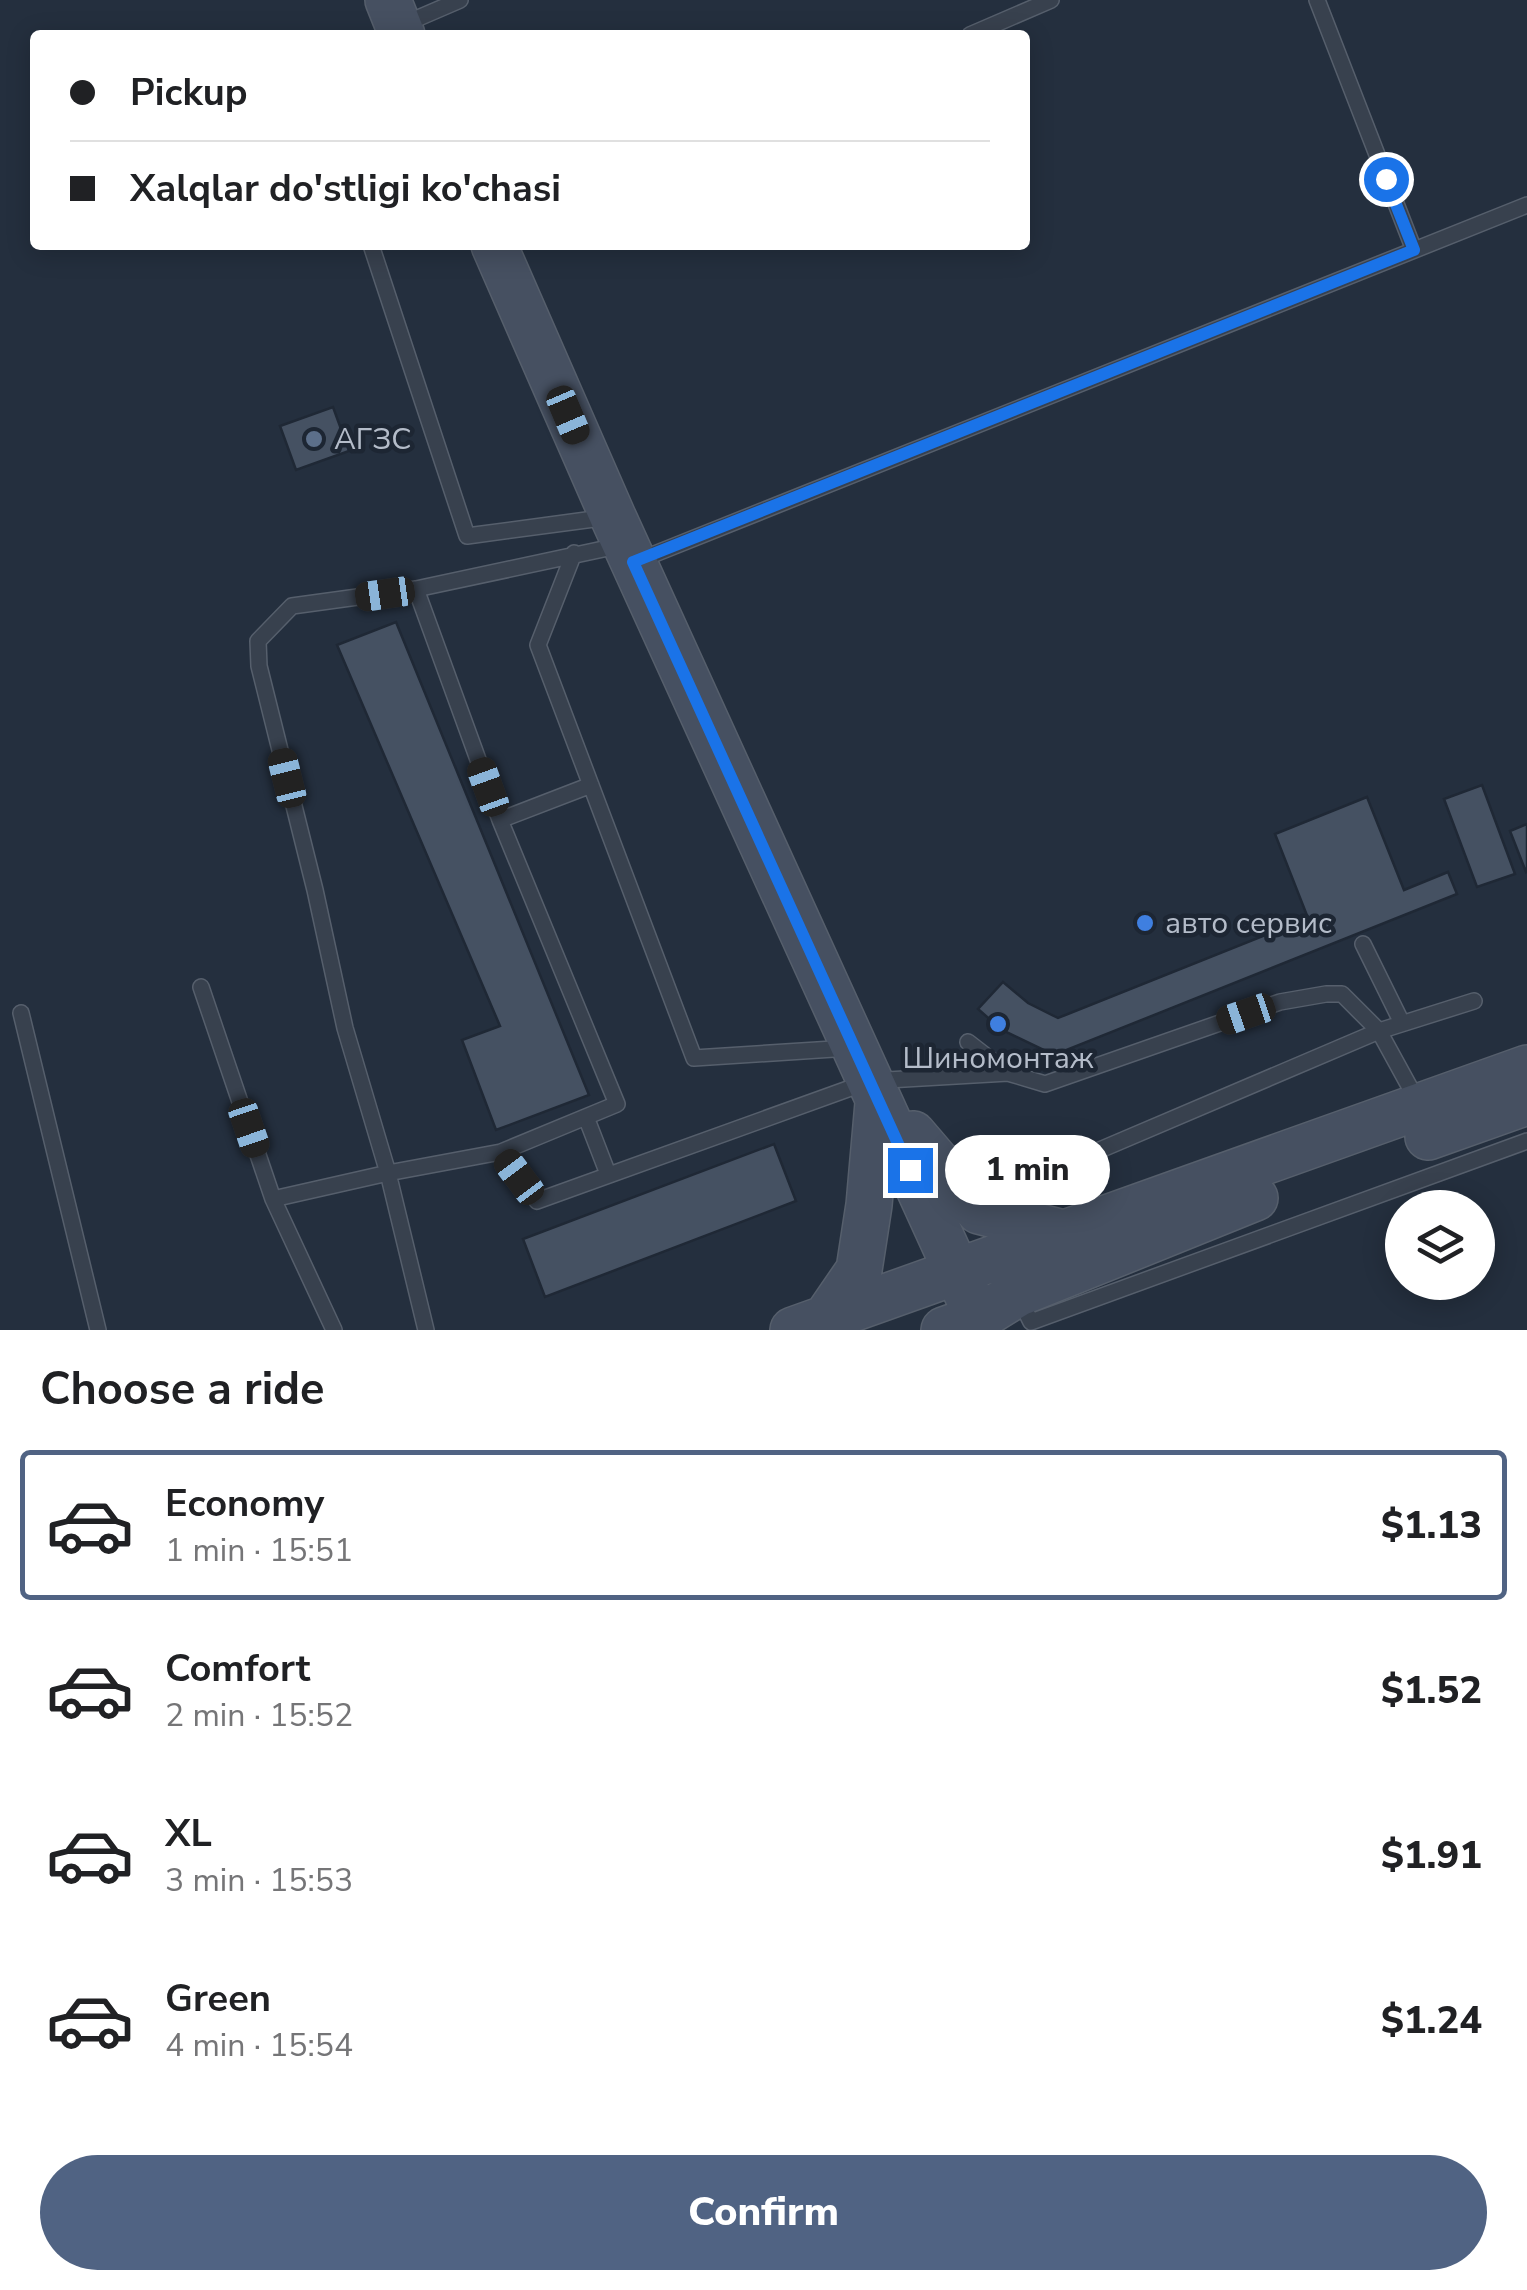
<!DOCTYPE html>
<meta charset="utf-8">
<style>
:root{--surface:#fff;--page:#f2f2f2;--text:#202124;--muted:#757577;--line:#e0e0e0;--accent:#506383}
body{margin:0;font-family:"Nunito Sans",sans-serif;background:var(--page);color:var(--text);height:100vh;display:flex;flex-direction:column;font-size:38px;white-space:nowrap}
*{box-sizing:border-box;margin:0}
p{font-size:32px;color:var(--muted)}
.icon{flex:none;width:55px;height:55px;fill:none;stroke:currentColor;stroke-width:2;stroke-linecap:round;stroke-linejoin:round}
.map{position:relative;height:1330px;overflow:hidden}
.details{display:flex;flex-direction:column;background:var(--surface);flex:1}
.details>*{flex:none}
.banner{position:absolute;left:30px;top:30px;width:1000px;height:220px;border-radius:10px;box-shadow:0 5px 25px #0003;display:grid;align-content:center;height:220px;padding:0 40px;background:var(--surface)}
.controls{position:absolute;left:1385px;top:1190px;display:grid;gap:20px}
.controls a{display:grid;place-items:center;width:110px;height:110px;border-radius:50%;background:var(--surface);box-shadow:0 5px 25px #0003;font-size:50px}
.end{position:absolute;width:45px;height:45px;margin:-22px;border:12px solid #1a73e8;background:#fff;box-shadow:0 0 0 5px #fff}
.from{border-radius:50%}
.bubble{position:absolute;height:70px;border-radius:35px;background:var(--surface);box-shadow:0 5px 25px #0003;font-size:32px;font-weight:800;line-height:70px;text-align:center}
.car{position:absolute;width:30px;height:60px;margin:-30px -15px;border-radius:12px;box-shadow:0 0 8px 2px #0007;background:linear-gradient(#222 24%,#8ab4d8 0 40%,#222 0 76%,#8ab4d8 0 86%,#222 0)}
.banner b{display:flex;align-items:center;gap:35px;height:95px;font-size:38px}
.banner b+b{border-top:2px solid var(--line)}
.banner i{width:25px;height:25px;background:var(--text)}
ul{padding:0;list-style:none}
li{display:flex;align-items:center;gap:30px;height:150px;margin:0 20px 15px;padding:0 20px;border:5px solid transparent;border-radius:10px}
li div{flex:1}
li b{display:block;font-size:38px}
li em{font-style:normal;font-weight:800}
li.active{border-color:var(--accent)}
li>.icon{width:90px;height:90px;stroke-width:1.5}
h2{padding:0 40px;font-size:45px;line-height:120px}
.primary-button{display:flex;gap:20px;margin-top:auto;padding:20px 40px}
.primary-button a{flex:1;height:115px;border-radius:60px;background:var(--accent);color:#fff;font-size:40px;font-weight:800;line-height:115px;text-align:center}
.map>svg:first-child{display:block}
.building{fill:#455162;stroke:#1f2835;stroke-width:2.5}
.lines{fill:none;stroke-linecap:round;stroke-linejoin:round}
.service-casing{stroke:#565f6c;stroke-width:18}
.secondary-casing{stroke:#565f6c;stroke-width:48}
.service{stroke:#38414e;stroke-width:15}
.secondary{stroke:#465061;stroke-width:45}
.route{stroke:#1a73e8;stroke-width:12}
.service-dot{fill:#5c6f8a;stroke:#1d2633;stroke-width:4}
.shop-dot{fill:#3f7fe0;stroke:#1d2633;stroke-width:4}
.labels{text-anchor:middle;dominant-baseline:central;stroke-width:9;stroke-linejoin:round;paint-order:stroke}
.poi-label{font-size:30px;fill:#b4bcc9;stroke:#1d2633;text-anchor:start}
</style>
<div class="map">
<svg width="1527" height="1330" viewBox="0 0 1527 1330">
<rect width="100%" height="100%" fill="#242f3e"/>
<path class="building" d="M333,407l16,44 -53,19 -16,-44z
M396,622l193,473 -93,35 -34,-90 38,-14 -163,-381z
M1482,785l33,89 -38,13 -33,-88z
M1367,797l37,93 44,-18 9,22 -403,161 -52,-25 -24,-21 25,-27 25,21 30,15 250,-100 -33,-84z
M1527,824v47l-1,1 -16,-41z
M774,1144l22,57 -251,96 -22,-58z"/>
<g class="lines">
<defs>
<path id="service" d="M1317,0l97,250
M402,25l58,-25
M970,35l81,-35
M371,245l96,291 142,-19
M574,553l-36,92 156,413 155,-10
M637,561l890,-356
M416,589l84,231 117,284 -116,48 -113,21 -43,-145 -30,-138 -56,-224 -1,-25 34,-35 124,-17 206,-44
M500,820l91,-35
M1363,944l39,79
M201,987l72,212 61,131
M21,1013l77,317
M968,1042l40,31 37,11 235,-82 46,-8h16l37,37 95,-30
M586,1117l22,57
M501,1152l36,49 333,-120 138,-8
M1074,1161l305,-130 40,73
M273,1199l115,-26 38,157
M1019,1298l12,24 496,-181"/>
<path id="secondary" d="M388,0l14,35
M494,245l119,272 365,801
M913,1134l66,77 84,22
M1428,1137l99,-35
M826,1318l33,-48 10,-65 9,-102
M793,1330l734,-262
M944,1330l34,-12 39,-24 238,-96"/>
</defs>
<use href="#service" class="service-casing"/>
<use href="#secondary" class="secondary-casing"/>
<use href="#service" class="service"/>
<use href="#secondary" class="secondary"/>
</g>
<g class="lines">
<path class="route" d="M910,1170l-277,-608 781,-312 -28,-71"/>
</g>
<circle class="service-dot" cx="314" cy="439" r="10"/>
<g class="shop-dot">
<circle cx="1145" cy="923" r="10"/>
<circle cx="998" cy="1024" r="10"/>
</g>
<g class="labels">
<g class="poi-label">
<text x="334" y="439">АГЗС</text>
<text x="1165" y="923">авто сервис</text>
<text x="998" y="1058" text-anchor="middle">Шиномонтаж</text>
</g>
</g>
</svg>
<div class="controls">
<a><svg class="icon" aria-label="layers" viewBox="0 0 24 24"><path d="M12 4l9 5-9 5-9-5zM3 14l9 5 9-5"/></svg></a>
</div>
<i class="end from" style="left:1386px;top:179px"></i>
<i class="end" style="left:910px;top:1170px"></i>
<div class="bubble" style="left:945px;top:1135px;width:165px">1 min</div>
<i class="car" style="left:568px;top:415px;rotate:157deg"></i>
<i class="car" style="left:385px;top:594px;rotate:262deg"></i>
<i class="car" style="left:287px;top:778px;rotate:346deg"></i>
<i class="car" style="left:488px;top:787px;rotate:340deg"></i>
<i class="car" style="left:1246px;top:1014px;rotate:251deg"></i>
<i class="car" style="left:249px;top:1128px;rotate:161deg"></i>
<i class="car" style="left:519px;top:1177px;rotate:323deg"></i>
<div class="banner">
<b><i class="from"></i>Pickup</b>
<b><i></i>Xalqlar do'stligi ko'chasi</b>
</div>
</div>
<section class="details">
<h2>Choose a ride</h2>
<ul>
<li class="active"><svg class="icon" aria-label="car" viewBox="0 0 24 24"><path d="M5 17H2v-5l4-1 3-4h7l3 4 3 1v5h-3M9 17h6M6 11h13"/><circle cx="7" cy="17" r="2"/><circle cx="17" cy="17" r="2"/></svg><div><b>Economy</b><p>1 min · 15:51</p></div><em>$1.13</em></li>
<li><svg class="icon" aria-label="car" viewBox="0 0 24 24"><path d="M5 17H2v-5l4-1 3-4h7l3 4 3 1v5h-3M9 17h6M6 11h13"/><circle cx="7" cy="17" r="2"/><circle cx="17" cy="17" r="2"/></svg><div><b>Comfort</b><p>2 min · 15:52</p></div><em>$1.52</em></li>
<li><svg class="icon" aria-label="car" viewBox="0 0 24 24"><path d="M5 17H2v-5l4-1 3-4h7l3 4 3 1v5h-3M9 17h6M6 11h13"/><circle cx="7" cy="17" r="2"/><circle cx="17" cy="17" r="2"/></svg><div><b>XL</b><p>3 min · 15:53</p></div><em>$1.91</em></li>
<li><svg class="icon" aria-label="car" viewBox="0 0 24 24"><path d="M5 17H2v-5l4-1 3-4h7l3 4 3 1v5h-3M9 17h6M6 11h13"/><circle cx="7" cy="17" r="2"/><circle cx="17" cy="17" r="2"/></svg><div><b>Green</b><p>4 min · 15:54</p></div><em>$1.24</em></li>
</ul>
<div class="primary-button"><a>Confirm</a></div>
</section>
